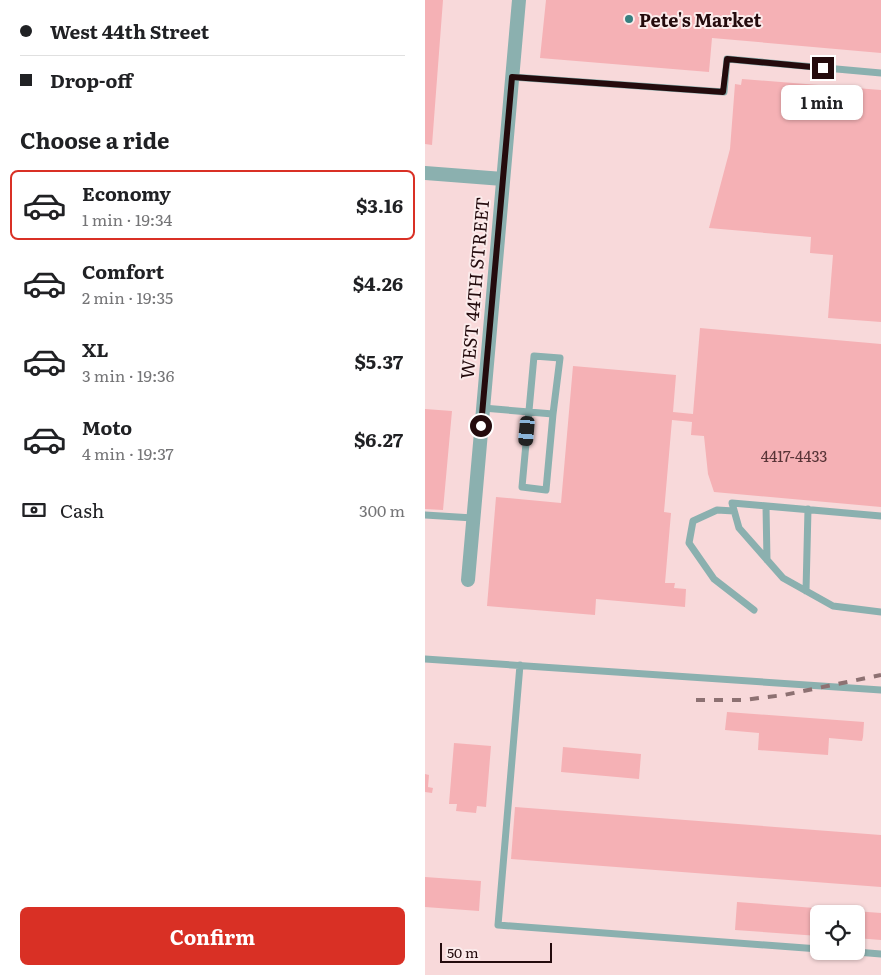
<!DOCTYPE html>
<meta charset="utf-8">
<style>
:root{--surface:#fff;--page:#f6f6f6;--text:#202124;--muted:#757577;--line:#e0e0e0;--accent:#d93025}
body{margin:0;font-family:Literata,serif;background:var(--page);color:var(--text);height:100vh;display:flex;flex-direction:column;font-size:19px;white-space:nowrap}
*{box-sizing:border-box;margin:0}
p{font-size:16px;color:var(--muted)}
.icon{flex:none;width:28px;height:28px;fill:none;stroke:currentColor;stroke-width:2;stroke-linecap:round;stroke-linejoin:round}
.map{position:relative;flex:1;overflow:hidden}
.side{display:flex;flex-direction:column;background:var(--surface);width:425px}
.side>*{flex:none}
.top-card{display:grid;align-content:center;height:110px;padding:0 20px;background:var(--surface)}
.fabs{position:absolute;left:385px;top:905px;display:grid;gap:10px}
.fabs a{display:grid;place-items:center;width:55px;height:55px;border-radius:8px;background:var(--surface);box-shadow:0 1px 4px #0004;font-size:25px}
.scale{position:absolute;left:15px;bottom:12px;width:112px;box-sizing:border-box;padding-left:5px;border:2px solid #240b0d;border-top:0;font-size:14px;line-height:18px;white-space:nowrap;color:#240b0d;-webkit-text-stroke:4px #fbebeb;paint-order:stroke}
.end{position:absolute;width:22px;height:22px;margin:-11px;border:6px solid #240b0d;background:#fff;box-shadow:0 0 0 2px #fff}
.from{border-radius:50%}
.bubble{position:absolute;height:35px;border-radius:8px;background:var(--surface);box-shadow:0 1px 4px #0004;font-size:16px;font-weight:700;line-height:35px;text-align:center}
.car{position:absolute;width:15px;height:30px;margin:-15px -8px;border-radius:6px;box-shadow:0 0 4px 1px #0007;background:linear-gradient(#222 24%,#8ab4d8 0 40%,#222 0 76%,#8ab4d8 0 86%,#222 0)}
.top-card b{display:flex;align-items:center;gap:18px;height:48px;font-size:19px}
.top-card b+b{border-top:1px solid var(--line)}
.top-card i{width:12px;height:12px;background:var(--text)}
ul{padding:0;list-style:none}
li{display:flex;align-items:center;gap:15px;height:70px;margin:0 10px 8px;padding:0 10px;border:2px solid transparent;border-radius:8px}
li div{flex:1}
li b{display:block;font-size:19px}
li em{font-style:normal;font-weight:700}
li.current{border-color:var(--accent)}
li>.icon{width:45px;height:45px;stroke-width:1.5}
h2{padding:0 20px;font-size:22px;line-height:60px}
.pay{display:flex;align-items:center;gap:12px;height:55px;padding:0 20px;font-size:19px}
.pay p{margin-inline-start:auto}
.cta{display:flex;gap:10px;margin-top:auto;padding:10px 20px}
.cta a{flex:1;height:58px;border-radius:8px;background:var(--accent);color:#fff;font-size:20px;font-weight:700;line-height:58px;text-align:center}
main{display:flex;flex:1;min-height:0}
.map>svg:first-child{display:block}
.building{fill:#f5b1b5}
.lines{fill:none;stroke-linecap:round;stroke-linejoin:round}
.service{stroke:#8bb0af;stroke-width:7}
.minor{stroke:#8bb0af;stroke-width:14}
.rail{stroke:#8d7172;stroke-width:4;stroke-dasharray:9 9;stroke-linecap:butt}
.route{stroke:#240b0d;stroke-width:6}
.poi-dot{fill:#378080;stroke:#fbebeb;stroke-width:2}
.labels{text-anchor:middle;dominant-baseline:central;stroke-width:4;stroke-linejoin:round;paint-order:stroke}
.number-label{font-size:15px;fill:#583437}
.poi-label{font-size:18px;font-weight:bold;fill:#240b0d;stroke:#fbebeb;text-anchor:start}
.street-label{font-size:18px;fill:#240b0d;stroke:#fbebeb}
</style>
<main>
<section class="side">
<div class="top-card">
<b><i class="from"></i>West 44th Street</b>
<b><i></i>Drop-off</b>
</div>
<h2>Choose a ride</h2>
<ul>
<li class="current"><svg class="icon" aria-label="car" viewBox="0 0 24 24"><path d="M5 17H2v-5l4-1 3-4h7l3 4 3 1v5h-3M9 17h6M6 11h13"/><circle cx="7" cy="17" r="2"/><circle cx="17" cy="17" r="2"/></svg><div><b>Economy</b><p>1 min · 19:34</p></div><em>$3.16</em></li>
<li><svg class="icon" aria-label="car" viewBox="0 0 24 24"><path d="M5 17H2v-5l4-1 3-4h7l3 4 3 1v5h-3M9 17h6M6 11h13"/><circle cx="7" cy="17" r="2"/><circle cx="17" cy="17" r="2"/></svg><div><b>Comfort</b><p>2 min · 19:35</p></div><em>$4.26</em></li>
<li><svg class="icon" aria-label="car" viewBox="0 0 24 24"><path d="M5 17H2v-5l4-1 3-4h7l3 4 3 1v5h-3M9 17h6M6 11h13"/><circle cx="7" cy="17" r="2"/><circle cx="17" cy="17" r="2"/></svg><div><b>XL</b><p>3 min · 19:36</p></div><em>$5.37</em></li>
<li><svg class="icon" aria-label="car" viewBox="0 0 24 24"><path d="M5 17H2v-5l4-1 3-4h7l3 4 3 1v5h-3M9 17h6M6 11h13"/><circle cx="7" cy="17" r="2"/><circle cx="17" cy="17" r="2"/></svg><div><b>Moto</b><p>4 min · 19:37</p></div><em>$6.27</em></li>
</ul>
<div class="pay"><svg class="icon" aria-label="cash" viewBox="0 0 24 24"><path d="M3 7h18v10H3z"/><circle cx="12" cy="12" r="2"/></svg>Cash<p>300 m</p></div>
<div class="cta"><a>Confirm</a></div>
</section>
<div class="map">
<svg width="456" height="975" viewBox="0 0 456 975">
<rect width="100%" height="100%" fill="#f8d9da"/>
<path class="building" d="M0,0h18l-11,145 -7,-1z
M121,0h335v53l-169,-15 -3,34 -169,-14z
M317,79l139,11v232l-53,-4 5,-63 -23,-2 1,-16 -102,-9 21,-79 5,-65 6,1z
M275,328l181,16v163l-167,-15 -6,-18 -4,-38 -13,-1 1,-13 -20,-2 -8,92 7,1 -6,70h10l-1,5 12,1 -1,18 -89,-8 -1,16 -108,-9 9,-109 65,6 12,-137 103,9 -3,37 20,2z
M0,409l27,2 -9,99 -18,-1z
M302,712l137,10 -1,15 -1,4 -33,-3 -1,17 -70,-5 1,-17 -34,-3z
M29,743l37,3 -5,61 -9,-1 -1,7 -20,-2 1,-7h-8z
M138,747l78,7 -2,25 -78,-7z
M0,774l4,1 -1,12 5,1 -1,5 -7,-1z
M90,807l366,28v52l-370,-28z
M0,877l56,4 -2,30 -54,-4z
M312,902l144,11v27l-25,-2v-24h-37v22l-84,-6z"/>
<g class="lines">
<path class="service" d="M87,77l212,15 3,-33 154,14
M58,408l70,6 7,-56 -26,-2 -12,131 24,3 7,-76
M341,506l1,54
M309,511l-17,-1 -24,11 -4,22 25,36 40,31
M0,515l48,3
M456,516l-149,-13 7,25 44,50 50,28 48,6
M381,591l2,-82
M0,659l456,31
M95,665l-22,260 321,24
M419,951l37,3"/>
<path class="minor" d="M0,173l78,6
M43,580l51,-580"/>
<path class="rail" d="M271,700h47l41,-5 97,-20"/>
</g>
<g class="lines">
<path class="route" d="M56,426l31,-349 211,15 4,-33 96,9"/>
</g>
<circle class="poi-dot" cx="204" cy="19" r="5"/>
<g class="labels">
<g class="number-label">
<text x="369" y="455">4417-4433</text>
</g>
<g class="poi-label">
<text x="214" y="19">Pete's Market</text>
</g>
<g class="street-label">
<text transform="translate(49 288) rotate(-85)">WEST 44TH STREET</text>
</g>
</g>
</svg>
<div class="fabs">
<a><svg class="icon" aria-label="locate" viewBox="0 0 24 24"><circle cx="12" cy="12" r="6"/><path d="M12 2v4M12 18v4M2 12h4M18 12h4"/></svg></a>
</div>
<div class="scale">50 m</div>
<i class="end from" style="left:56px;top:426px"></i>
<i class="end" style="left:398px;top:68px"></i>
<div class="bubble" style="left:356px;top:85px;width:82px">1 min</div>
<i class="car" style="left:102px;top:431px;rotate:185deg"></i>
</div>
</main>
